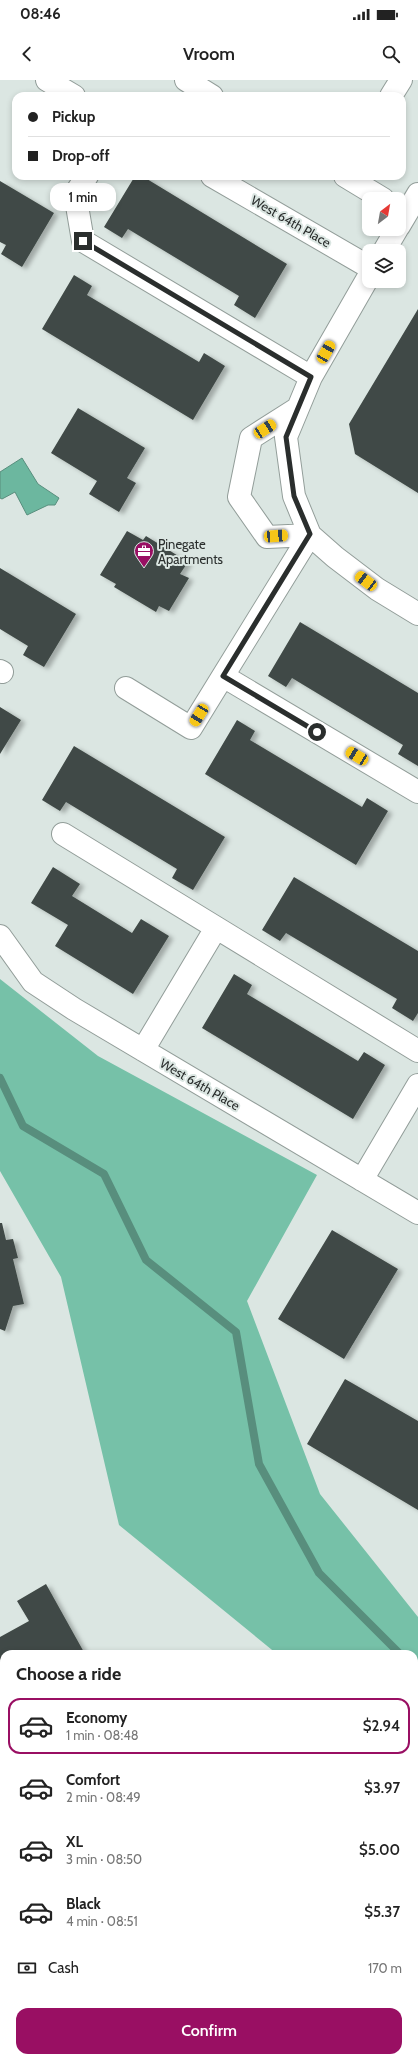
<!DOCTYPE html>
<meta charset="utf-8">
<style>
:root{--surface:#fff;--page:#f2f2f2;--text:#222;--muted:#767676;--line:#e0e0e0;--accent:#990f63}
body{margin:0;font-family:Cabin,sans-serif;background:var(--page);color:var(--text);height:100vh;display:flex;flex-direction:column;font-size:15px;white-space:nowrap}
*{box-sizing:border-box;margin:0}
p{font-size:13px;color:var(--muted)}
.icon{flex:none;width:22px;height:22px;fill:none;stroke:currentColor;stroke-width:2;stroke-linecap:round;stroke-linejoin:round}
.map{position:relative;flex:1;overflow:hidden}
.panel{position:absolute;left:0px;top:1570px;width:418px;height:412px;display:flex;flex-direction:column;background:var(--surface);border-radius:12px 12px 0 0;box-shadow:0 2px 6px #0003}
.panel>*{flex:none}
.hud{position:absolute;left:12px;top:12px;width:394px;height:88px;border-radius:12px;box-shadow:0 2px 6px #0003;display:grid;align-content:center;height:88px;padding:0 16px;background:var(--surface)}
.needle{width:26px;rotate:31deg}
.fabs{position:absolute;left:362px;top:112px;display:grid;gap:8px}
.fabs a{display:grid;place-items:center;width:44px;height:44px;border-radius:8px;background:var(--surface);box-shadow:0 2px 6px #0003;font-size:20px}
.end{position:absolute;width:18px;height:18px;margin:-9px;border:5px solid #2a2e2d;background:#fff;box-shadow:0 0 0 2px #fff}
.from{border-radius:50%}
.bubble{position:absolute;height:28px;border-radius:12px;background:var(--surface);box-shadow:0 2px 6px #0003;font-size:13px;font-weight:600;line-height:28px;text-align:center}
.car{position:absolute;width:12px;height:24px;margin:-12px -6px;border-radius:5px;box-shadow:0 0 3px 1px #0007;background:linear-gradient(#f5c518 24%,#345 0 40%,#f5c518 0 76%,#345 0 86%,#f5c518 0)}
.hud b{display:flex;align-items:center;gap:14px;height:38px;font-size:15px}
.hud b+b{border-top:1px solid var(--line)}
.hud i{width:10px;height:10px;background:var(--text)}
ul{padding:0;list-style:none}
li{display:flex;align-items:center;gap:12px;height:56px;margin:0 8px 6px;padding:0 8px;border:2px solid transparent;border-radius:12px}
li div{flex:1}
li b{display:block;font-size:15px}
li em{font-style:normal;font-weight:600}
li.on{border-color:var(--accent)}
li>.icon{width:36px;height:36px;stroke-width:1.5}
h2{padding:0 16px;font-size:18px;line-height:48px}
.pay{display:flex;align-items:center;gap:10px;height:44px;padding:0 16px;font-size:15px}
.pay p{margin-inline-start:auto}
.action{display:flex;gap:8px;margin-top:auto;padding:8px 16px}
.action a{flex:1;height:46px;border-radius:12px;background:var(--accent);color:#fff;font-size:16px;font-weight:600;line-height:46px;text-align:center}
.status{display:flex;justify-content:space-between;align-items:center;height:28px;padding:0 20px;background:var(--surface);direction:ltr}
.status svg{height:11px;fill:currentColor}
header{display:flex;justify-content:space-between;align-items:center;height:52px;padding:0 16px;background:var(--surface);font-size:18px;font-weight:600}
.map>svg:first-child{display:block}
.forest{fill:#76c1a8}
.water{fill:#6cb79f;stroke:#588e7d}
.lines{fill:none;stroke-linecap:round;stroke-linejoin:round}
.stream{stroke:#588e7d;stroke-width:8}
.building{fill:#404a46;filter:url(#shadow)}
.minor-casing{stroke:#929d99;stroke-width:24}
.minor{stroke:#fff;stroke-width:22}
.route{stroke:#2a2e2d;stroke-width:5}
.labels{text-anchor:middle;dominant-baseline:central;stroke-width:4;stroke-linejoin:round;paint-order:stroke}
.street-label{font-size:13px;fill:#2a2e2d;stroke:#dbe6e2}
.poi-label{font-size:13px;fill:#2a2e2d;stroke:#dbe6e2;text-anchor:start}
</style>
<div class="status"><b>08:46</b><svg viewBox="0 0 49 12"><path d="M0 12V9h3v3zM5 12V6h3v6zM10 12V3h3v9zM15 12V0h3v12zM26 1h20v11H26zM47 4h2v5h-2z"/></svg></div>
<header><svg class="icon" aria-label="back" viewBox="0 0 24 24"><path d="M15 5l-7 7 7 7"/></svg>Vroom<svg class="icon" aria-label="search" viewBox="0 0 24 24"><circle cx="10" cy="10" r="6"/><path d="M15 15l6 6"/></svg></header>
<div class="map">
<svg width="418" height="1982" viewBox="0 0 418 1982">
<defs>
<filter id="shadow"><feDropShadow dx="4.5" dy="2.5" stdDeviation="2" flood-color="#0004"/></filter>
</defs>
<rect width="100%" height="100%" fill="#dbe6e2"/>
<path class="forest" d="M0,899l98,77 219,119 -70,126 73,193 98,123v145l-4,-2v-106h-137l-158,-129 -58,-248 -61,-106z"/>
<path class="water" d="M22,378l16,26 21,14 -4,7h-7l-21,10 -12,-23 -13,7 -2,-1v-26z"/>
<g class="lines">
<path class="stream" d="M0,998l23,48 81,48 42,86 90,72 23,132 60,109 81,81
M414,1588l4,4"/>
</g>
<path class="building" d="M135,96h7l145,88 -32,54 -21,-13 5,-9 -111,-67 -6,9 -18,-11z
M0,101l54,32 -32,54 -21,-13 5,-9 -6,-3z
M74,195l18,11 -5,9 112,67 5,-9 21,13 -32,54 -151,-91z
M418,229v184l-63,-39 -6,-30z
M78,328l67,40 -18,30 9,5 -17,29 -30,-18 8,-13 -46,-28z
M127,451l16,9 3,-4 42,26 -8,12 9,4 -20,33 -10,-5 -3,6 -42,-25 2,-3 -16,-9z
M0,488l76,46 -32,53 -21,-12 5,-9 -28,-17z
M300,542l118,71v73l-20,-12 5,-9 -111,-67 -6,9 -18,-11z
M0,627l21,13 -21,34z
M237,640l18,11 -5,9 112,67 5,-9 21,13 -32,54 -151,-91z
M74,666l151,91 -32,53 -21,-12 5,-9 -111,-67 -6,9 -18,-11z
M53,787l27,17 -8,12 60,37 9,-14 28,17 -36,58 -78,-48 13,-21 -37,-22z
M294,797l124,74v62l-5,8 -21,-13 5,-9 -111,-66 -6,8 -18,-11z
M234,894l18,11 -5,9 111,67 6,-9 21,13 -32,54 -151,-91z
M0,1143h2l4,17 7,-1 5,19 -5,1 11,45 -11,2 -8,25 -5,-2z
M332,1150l66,39 -54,90 -66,-40z
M345,1299l73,42v89l-111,-66z
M46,1504l39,70h-81v32l-4,3v-52l29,-16 -12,-20z
M418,1761v48l-4,-2v-40z
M337,1978h51l-2,4h-43z"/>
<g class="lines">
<defs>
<path id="minor" d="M47,0l27,16
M186,0l26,16
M391,16l10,-16
M87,96l-12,18 8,47 228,136
M212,96l157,91
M345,96l38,23
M399,146l19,-32
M384,171l13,-22
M369,196l-58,101 -25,60 8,59 16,39 25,22 42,32 41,25
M298,328l-47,30 -12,59 28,40 43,-2
M310,455l-87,141 195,116
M0,591l2,1
M126,608l65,40 32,-52
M63,754l355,217
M0,856l33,46 41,27 344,204
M143,970l73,-122
M362,1100l56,-95
M414,1889l4,2"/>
</defs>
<use href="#minor" class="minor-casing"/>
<use href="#minor" class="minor"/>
</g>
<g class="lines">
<path class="route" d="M83,161l228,136 -25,60 8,59 16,38 -87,142 94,56"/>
</g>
<defs>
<symbol id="office-pin" viewBox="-11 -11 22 30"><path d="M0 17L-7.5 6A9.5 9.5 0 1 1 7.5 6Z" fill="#990f63" stroke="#dbe6e2"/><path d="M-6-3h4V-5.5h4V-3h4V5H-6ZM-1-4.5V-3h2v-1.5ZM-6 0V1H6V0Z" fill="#fff"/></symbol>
</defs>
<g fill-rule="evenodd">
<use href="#office-pin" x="133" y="460" width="22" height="30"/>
</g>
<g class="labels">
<g class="street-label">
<text transform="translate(291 141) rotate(30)">West 64th Place</text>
<text transform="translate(200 1004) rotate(30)">West 64th Place</text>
</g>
<g class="poi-label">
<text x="158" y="464">Pinegate<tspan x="158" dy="15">Apartments</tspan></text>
</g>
</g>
</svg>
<div class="fabs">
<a><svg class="needle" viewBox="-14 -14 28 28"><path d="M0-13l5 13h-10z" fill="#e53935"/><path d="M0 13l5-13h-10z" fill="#767676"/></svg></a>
<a><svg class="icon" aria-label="layers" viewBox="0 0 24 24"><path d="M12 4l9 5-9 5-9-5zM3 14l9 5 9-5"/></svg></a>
</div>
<i class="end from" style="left:317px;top:652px"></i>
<i class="end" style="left:83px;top:161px"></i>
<div class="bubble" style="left:50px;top:103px;width:66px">1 min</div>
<i class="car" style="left:326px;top:272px;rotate:30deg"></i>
<i class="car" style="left:265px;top:349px;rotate:57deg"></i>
<i class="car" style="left:276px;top:456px;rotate:86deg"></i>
<i class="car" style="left:366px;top:501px;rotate:307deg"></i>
<i class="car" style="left:199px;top:635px;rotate:212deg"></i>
<i class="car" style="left:357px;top:676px;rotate:301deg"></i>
<div class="hud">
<b><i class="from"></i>Pickup</b>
<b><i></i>Drop-off</b>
</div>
<section class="panel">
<h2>Choose a ride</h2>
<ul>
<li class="on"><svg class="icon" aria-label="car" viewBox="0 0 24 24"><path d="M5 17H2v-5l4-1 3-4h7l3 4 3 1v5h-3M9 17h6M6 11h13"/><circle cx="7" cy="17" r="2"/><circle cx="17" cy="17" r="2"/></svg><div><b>Economy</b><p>1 min · 08:48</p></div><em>$2.94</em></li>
<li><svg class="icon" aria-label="car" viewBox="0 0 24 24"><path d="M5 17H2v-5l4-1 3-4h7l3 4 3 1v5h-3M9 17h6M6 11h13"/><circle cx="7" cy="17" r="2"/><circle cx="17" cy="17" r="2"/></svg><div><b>Comfort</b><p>2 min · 08:49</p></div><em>$3.97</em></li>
<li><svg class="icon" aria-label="car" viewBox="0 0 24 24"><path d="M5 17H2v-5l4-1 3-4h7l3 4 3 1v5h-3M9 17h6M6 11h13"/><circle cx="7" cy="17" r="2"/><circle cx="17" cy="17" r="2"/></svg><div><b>XL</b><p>3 min · 08:50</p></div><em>$5.00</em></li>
<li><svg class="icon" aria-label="car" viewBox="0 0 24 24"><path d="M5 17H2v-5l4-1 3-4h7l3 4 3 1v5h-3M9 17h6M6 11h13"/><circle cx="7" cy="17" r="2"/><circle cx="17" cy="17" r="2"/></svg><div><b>Black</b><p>4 min · 08:51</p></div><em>$5.37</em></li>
</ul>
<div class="pay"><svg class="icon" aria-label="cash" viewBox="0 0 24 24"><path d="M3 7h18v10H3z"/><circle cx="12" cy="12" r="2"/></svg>Cash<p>170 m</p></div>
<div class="action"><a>Confirm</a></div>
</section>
</div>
